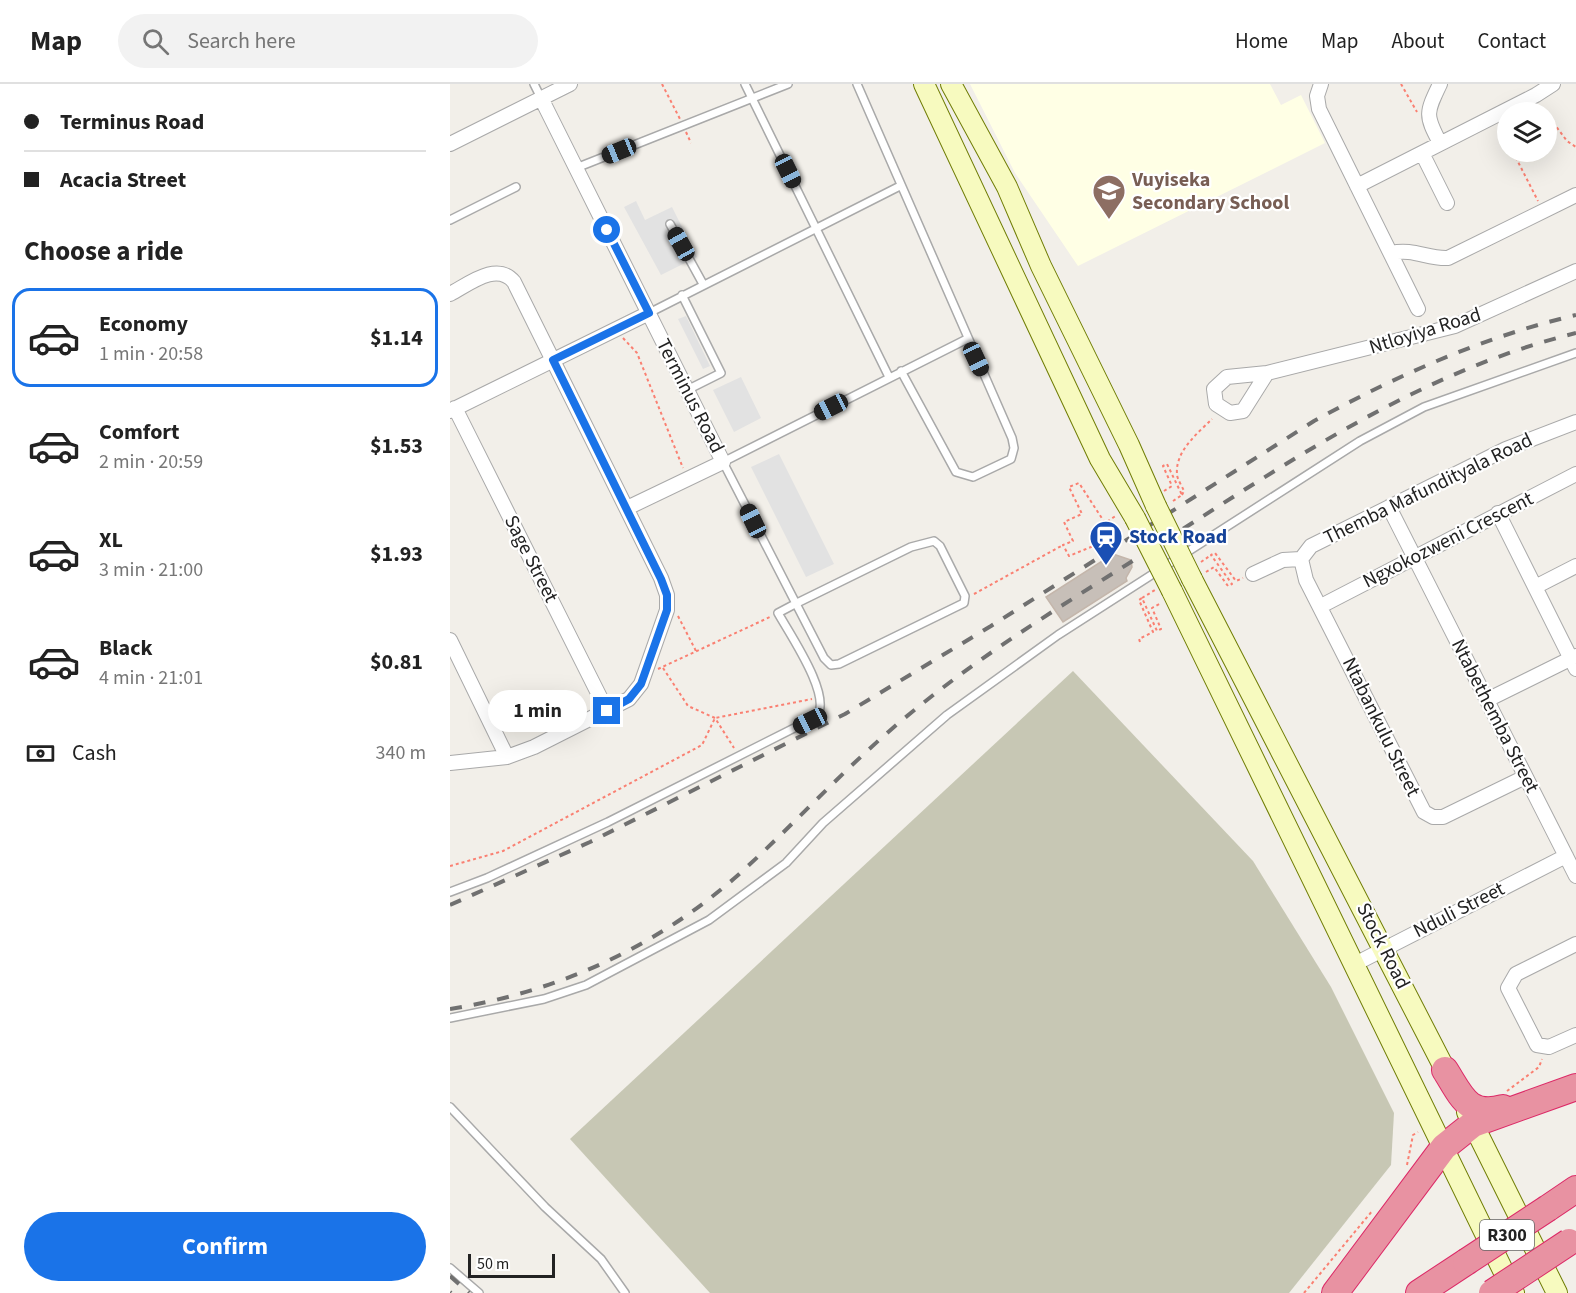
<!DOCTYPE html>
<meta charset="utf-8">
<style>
:root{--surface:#fff;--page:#f2f2f2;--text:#222;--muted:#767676;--line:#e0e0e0;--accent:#1a73e8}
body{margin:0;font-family:"Source Sans 3",sans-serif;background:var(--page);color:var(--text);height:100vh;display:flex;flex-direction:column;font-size:22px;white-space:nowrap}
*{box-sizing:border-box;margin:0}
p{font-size:20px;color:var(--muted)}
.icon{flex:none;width:33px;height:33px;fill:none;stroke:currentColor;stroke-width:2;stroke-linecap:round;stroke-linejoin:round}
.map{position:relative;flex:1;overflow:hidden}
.details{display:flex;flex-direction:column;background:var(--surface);width:450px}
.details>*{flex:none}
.hud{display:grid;align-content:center;height:132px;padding:0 24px;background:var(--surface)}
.controls{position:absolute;left:1047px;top:18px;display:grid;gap:12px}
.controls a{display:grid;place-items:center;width:60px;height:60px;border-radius:50%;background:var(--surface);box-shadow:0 6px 24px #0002;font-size:30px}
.scale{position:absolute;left:18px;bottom:15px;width:87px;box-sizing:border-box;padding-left:6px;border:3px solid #222;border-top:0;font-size:16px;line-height:21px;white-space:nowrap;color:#222;-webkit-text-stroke:4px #fff;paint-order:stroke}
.end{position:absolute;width:27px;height:27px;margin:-14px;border:8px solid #1a73e8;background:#fff;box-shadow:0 0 0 3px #fff}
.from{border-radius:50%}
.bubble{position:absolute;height:42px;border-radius:21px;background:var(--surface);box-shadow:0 6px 24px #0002;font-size:20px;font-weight:700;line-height:42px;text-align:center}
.car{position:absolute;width:18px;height:36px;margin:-18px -9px;border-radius:8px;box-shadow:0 0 4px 2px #0007;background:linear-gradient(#222 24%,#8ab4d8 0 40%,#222 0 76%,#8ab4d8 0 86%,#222 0)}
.hud b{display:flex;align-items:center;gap:21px;height:57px;font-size:22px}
.hud b+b{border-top:2px solid var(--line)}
.hud i{width:15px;height:15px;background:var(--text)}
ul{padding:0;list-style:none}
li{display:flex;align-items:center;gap:18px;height:99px;margin:0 12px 9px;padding:0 12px;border:3px solid transparent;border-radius:18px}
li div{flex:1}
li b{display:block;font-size:22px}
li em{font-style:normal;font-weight:700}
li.active{border-color:var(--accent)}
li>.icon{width:54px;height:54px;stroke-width:1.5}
h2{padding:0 24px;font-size:27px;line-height:72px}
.pay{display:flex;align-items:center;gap:15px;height:66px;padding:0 24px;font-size:22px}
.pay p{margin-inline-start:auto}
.action{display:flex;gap:12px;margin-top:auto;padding:12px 24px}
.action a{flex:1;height:69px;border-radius:36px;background:var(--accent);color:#fff;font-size:24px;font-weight:700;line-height:69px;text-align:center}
header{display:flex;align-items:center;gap:36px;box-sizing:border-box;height:84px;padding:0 30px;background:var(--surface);border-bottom:2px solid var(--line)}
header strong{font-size:28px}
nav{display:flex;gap:33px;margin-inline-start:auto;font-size:21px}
.search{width:420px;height:54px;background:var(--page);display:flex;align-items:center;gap:15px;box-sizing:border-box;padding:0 21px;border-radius:33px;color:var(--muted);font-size:22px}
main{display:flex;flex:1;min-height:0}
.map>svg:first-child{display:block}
.education{fill:#ffffe5}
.construction{fill:#c7c7b4}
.parking{fill:#e2e2e2}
.building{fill:#c7bfb8;stroke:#c4b6ab;stroke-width:1.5}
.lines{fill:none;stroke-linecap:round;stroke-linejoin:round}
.lane-casing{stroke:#a9a9a9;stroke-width:10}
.street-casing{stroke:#a9a9a9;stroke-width:16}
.secondary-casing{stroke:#707d05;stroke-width:22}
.highway-casing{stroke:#dc2a67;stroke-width:28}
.path{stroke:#fa8072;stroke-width:2;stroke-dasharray:3 3;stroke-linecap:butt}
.lane{stroke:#fff;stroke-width:7}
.street{stroke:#fff;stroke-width:14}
.secondary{stroke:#f7fabf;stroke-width:20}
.highway{stroke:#e892a2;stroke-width:26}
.rail{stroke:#707070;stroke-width:4;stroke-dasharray:12 12;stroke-linecap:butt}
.secondary-bridge-casing{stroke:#707d05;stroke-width:22;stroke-linecap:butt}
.highway-bridge-casing{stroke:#dc2a67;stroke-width:28;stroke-linecap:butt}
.secondary-bridge{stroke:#f7fabf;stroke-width:20}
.highway-bridge{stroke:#e892a2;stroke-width:26}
.route{stroke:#1a73e8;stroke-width:8}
.labels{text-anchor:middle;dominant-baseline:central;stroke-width:4.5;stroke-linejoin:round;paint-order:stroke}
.shield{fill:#fff;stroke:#646464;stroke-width:1.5}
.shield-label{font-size:18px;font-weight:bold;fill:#222}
.education-label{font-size:20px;font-weight:bold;fill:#785e54;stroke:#fff;text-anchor:start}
.street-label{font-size:20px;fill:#222;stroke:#fff}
.transit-label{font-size:20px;font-weight:bold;fill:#164399;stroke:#fff;text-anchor:start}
</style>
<header>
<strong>Map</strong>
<div class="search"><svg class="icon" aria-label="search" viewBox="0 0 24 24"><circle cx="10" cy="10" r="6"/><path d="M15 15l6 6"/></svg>Search here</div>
<nav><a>Home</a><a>Map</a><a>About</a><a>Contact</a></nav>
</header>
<main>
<section class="details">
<div class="hud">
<b><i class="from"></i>Terminus Road</b>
<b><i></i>Acacia Street</b>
</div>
<h2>Choose a ride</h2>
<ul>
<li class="active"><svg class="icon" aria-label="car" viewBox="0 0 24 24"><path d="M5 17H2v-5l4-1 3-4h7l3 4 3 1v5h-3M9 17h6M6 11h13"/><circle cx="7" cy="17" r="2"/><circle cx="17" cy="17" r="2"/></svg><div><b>Economy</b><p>1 min · 20:58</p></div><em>$1.14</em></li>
<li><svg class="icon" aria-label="car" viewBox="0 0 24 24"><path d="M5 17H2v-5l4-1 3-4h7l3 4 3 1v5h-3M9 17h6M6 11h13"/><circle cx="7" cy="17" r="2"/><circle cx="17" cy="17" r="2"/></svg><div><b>Comfort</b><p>2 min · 20:59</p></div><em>$1.53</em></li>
<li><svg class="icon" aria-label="car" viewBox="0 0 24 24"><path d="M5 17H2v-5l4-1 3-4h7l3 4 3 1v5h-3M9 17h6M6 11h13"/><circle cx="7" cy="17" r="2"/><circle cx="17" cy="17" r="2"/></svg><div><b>XL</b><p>3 min · 21:00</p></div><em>$1.93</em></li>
<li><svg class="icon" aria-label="car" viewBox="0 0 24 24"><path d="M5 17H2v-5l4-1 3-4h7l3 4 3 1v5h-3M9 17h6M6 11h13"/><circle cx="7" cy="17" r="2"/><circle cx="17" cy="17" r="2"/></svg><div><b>Black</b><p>4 min · 21:01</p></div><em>$0.81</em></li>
</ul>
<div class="pay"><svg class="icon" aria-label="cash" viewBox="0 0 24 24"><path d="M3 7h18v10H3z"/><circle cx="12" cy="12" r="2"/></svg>Cash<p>340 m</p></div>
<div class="action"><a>Confirm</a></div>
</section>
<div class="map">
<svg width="1126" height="1209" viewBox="0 0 1126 1209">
<rect width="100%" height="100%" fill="#f2efe9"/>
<path class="education" d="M520,0h300l11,21 20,-10 24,48 -247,123 -63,-93z"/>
<path class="construction" d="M623,587l180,190 78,126 63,126 -3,52 -102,128h-579l-140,-154z"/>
<path class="parking" d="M186,117l9,19 27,-13 25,50 -36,18 -37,-68z
M236,232l24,50 -7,3 -25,-50z
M291,293l20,41 -27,14 -21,-42z
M329,370l55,110 -28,13 -55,-110z"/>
<path class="building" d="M663,470l18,6 1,7 -6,11 1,3 -64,41 -17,-25z"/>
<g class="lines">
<defs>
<path id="lane" d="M84,0l7,14
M295,0l144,293
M407,0l155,354 2,10 -3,11 -38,18 -17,-5 -55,-101
M126,84l212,-84
M0,136l66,-33
M220,140l33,60
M232,211l39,78 -34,17
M199,229l251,-127
M0,808l37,-14 121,-56 208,-105c18,-19 -27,-84 -38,-104l17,-9 116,-57 23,-6 6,5 25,50 -1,7 -125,61 -8,1 -7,-7 -101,-196 244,-123
M0,934l94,-19 42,-14 123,-65 77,-57 37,-40 124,-108 111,-80 302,-194 64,-34 152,-54
M0,1023l95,100 56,52 24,34
M0,1184l29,25"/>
<path id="street" d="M871,0l-4,12 2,13 99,200
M91,14l182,364 -96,46
M990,59c-15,-28 -14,-30 0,-59
M0,60l120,-60
M972,69l25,50
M907,102l179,-91 17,-11
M941,169c23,-5 36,6 57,5l128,-63
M0,210c19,-10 47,-33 64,-12l147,296 6,17v15l-26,74 -12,15 -95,48 -27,10 -57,6
M817,289l-24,38 -13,2 -14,-9 -2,-15 13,-12 40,-4 188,-47 121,-55
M5,324l152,303
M0,327l199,-98
M939,423l187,369
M1048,429l78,156
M803,490l30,-14 18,-1
M1085,503l41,-21
M871,522l255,-132
M0,556l57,117
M1037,616l89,-44
M1075,693l-82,40h-10l-9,-5 -118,-232 -5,-21 10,-13 195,-97 70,-27
M1126,860l-60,30 -8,14 29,57 12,2 27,-12
M903,881l213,-109"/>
<path id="secondary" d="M474,0l176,375 35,59
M501,0l56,103 34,79 88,179 27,61
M742,495l259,502
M722,507l342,702
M1017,1028l90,181"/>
<path id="highway" d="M995,986c16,25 23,48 58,38
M1098,1124l28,-19
M885,1209l109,-146 29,-23 103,-37
M969,1209l47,-31"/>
</defs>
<use href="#lane" class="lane-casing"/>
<use href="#street" class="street-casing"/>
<use href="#secondary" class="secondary-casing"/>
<use href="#highway" class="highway-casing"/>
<path class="path" d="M212,0l18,35
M951,0l16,28
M1096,29l21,28 9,6
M1051,44l7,13
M236,48l5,11
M1063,68l25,49
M173,254l14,15 46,115
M714,407l8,-5 -9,-20 4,-2 15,31
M732,411l2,-4c-2,-5 -7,-12 -7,-17 -2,-23 21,-41 35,-55
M723,417l9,-6
M653,458l-34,14 -6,-11 10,-4 -9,-19 18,-8 -13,-27 10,-4 26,40 12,-8
M751,478l10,-7
M756,488l8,-5 14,19 4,-2 -21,-29 4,-2 21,28 7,-3
M524,510l89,-49
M692,514l13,-8
M228,532l18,35
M690,558l-1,-3 14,-7 -14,-32 3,-2 15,33 4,-2 -9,-21 9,-5
M213,584l25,38 27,12 19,30
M208,585l112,-52
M0,782l53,-15 199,-106 13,-27 97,-19
M1057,1007l32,-24 3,-8
M957,1081l6,-30 5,-3
M854,1209l69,-83"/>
<use href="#lane" class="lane"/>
<use href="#street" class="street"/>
<use href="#secondary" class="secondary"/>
<use href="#highway" class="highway"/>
<path class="rail" d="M0,821l140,-63 255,-128 146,-88 323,-205c84,-46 169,-84 262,-106
M0,925c107,-17 205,-61 287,-133 60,-54 113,-114 175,-164 78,-64 164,-115 249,-169 132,-84 261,-172 415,-210
M0,1192l19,17
M0,1208l1,1"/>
<defs>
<path id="secondary-bridge" d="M706,422l36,73
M685,434l37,73"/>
<path id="highway-bridge" d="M1016,1178l82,-54
M1042,1209l77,-51"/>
</defs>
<use href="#secondary-bridge" class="secondary-bridge-casing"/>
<use href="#highway-bridge" class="highway-bridge-casing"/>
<use href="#secondary-bridge" class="secondary-bridge"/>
<use href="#highway-bridge" class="highway-bridge"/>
</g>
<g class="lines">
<path class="route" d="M157,627l22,-12 12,-15 26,-74v-15l-6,-16 -108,-219 96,-47 -42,-83"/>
</g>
<defs>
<symbol id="school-pin" viewBox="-11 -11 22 30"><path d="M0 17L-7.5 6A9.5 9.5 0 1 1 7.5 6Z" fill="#8d6e63" stroke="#fff"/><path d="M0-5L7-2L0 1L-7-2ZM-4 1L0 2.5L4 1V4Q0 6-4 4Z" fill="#fff"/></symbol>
<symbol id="station-pin" viewBox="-11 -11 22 30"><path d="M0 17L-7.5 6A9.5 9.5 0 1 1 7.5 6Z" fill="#1a4fb4" stroke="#fff"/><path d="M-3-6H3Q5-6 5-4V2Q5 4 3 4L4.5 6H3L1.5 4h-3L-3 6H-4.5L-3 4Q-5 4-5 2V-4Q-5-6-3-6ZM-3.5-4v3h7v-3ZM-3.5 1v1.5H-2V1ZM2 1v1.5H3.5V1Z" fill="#fff"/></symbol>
</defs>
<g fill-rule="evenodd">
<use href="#school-pin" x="640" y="88" width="38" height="52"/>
<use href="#station-pin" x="637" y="434" width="38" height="52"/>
</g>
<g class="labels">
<rect class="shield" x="1030" y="1136" width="54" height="30" rx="4.5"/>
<g class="shield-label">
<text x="1057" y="1151">R300</text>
</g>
<g class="education-label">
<text x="682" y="96">Vuyiseka<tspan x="682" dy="23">Secondary School</tspan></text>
</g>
<g class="street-label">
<text transform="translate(975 247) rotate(-17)">Ntloyiya Road</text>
<text transform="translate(240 312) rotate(63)">Terminus Road</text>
<text transform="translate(978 405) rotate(-26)">Themba Mafundityala Road</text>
<text transform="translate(998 456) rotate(-27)">Ngxokozweni Crescent</text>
<text transform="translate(81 475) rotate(63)">Sage Street</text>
<text transform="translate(1045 632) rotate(63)">Ntabethemba Street</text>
<text transform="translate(931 643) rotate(64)">Ntabankulu Street</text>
<text transform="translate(1009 826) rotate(-27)">Nduli Street</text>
<text transform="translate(933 862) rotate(63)">Stock Road</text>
</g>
<g class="transit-label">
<text x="679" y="453">Stock Road</text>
</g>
</g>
</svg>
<div class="controls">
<a><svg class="icon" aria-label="layers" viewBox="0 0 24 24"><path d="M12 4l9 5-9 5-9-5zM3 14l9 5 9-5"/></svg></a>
</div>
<div class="scale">50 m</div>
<i class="end from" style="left:157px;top:146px"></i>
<i class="end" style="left:157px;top:627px"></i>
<div class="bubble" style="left:38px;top:606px;width:99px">1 min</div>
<i class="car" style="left:169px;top:67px;rotate:248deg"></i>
<i class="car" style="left:338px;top:87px;rotate:154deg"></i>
<i class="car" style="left:231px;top:160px;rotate:331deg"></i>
<i class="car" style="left:526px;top:275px;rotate:155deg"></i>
<i class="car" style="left:381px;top:323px;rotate:243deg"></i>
<i class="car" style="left:303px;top:437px;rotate:334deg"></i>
<i class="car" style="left:360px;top:637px;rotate:244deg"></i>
</div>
</main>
